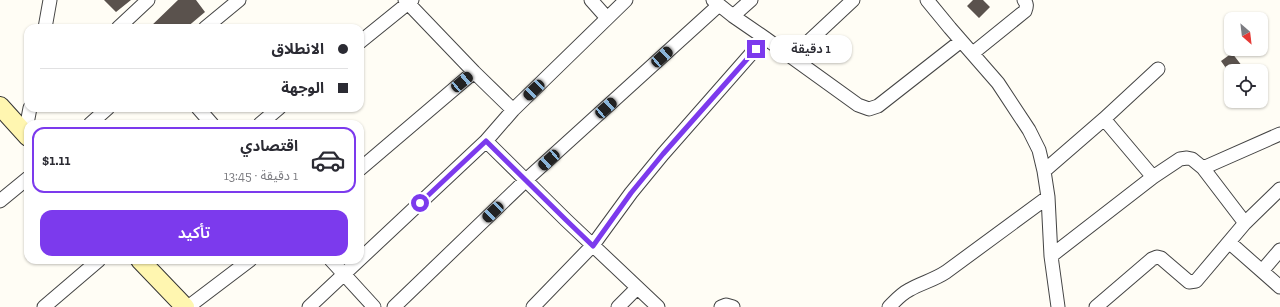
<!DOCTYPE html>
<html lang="ar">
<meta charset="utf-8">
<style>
:root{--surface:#fff;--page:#f7f7f7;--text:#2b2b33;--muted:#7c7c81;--line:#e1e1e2;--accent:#7c3aed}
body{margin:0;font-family:"Zilla Slab","Noto Sans Arabic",serif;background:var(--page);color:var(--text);direction:rtl;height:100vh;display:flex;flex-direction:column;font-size:15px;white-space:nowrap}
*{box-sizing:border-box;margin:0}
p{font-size:13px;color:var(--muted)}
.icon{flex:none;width:22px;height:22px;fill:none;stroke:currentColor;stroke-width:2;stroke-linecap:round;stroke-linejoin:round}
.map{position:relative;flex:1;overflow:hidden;direction:ltr}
.details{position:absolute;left:24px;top:120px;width:340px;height:144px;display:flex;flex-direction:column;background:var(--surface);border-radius:12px;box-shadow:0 1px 3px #0004;direction:rtl}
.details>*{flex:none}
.top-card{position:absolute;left:24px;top:24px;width:340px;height:88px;border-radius:12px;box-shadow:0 1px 3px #0004;direction:rtl;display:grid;align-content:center;height:88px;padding:0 16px;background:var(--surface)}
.needle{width:26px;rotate:152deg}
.fabs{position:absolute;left:1224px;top:12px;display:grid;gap:8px}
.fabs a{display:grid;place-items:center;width:44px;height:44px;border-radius:8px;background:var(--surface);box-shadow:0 1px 3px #0004;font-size:20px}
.end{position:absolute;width:18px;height:18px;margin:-9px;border:5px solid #7c3aed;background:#fff;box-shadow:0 0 0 2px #fff}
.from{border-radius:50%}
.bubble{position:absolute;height:28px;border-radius:12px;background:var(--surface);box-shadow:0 1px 3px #0004;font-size:13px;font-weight:600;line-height:28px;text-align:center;direction:rtl}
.car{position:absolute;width:12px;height:24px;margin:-12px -6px;border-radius:5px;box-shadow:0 0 3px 1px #0007;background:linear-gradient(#222 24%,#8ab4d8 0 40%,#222 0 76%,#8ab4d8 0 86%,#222 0)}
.top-card b{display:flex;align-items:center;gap:14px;height:38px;font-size:15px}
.top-card b+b{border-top:1px solid var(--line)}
.top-card i{width:10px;height:10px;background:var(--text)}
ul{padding:7px 0 0;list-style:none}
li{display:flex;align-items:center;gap:12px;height:66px;margin:0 8px 6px;padding:0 8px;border:2px solid transparent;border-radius:12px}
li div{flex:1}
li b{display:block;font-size:15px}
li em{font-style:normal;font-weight:600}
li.on{border-color:var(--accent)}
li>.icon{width:36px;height:36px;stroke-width:1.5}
.button{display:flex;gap:8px;margin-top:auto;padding:8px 16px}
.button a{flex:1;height:46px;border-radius:12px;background:var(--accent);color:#fff;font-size:16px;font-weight:600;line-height:46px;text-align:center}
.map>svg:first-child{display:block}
.building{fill:#5a524d}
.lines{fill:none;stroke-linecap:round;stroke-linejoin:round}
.street-casing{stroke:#444;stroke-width:15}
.secondary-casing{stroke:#333;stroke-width:20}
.street{stroke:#fff;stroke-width:13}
.secondary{stroke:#fff6b0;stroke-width:18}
.route{stroke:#7c3aed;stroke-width:5}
</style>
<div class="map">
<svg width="1280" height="307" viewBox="0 0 1280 307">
<rect width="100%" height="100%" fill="#fffdf5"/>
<path class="building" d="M104,0h27l-15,12z
M178,0h18l9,12 -19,16h-37z
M973,0h10l7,7 -11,11 -12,-12z
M1232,53l14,18h-18l-7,-10z"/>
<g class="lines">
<defs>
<path id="street" d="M405,0l69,72 39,38
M591,0l16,18
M713,0l20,16 32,22 93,67 11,4 9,-3 83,-65
M927,0l23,28 48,55 31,47 10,20 5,21 4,26 3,59 7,51
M733,16l18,-16
M45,28l5,-28
M118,28l30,-28
M205,28l34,-28
M360,42l52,-42
M973,53l52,-42c2,-5 2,-7 -1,-11
M792,57l61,-57
M198,108l14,16
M1104,119l49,58
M90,124l18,-16
M260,124l19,-16
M25,134l5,-26
M486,141l80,79 92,87
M1203,168l77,-34
M360,169l114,-97
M1044,171l60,-52 54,-50
M0,201l28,-23
M1230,243l50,44
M1051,256l102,-79 27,-18 7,-1 5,1 11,9 42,55
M331,260l43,47
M1262,271l18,-21
M44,307l55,-47
M188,307l62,-47
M309,307l177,-166 27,-31 113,-110
M394,307l132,-127 193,-175
M533,307l60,-62 38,-52 32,-39 102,-116
M618,307l19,-19
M721,307l5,-2 7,2
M889,307c6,-6 12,-13 20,-17 12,-7 25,-10 37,-18l102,-75
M1096,307l56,-48 5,-2 4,1 28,24 7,-1 49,-58 35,-34"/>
<path id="secondary" d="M0,106l28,31
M140,260l45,47"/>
</defs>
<use href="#street" class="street-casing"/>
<use href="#secondary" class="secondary-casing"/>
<use href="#street" class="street"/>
<use href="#secondary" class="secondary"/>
</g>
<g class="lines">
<path class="route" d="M420,203l66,-62 80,79 27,26 38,-53 32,-39 93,-105"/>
</g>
</svg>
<div class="fabs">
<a><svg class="needle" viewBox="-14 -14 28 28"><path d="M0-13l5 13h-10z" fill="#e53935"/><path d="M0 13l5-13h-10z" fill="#7c7c81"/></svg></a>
<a><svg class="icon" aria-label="locate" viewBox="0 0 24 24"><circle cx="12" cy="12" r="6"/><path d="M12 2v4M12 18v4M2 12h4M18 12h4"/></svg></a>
</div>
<i class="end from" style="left:420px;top:203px"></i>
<i class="end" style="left:756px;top:49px"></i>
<div class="bubble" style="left:770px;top:35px;width:82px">1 دقيقة</div>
<i class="car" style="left:662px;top:57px;rotate:48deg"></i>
<i class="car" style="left:462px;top:82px;rotate:50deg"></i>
<i class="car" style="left:534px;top:90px;rotate:226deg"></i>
<i class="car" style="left:606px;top:108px;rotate:48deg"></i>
<i class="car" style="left:549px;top:160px;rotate:228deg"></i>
<i class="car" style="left:493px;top:212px;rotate:226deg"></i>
<div class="top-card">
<b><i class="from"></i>الانطلاق</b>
<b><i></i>الوجهة</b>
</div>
<section class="details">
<ul>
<li class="on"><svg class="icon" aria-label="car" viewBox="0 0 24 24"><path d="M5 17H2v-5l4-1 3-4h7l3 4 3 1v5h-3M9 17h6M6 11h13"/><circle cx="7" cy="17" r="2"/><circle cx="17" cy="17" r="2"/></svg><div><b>اقتصادي</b><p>1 دقيقة · 13:45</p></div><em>$1.11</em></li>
</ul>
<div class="button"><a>تأكيد</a></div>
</section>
</div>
